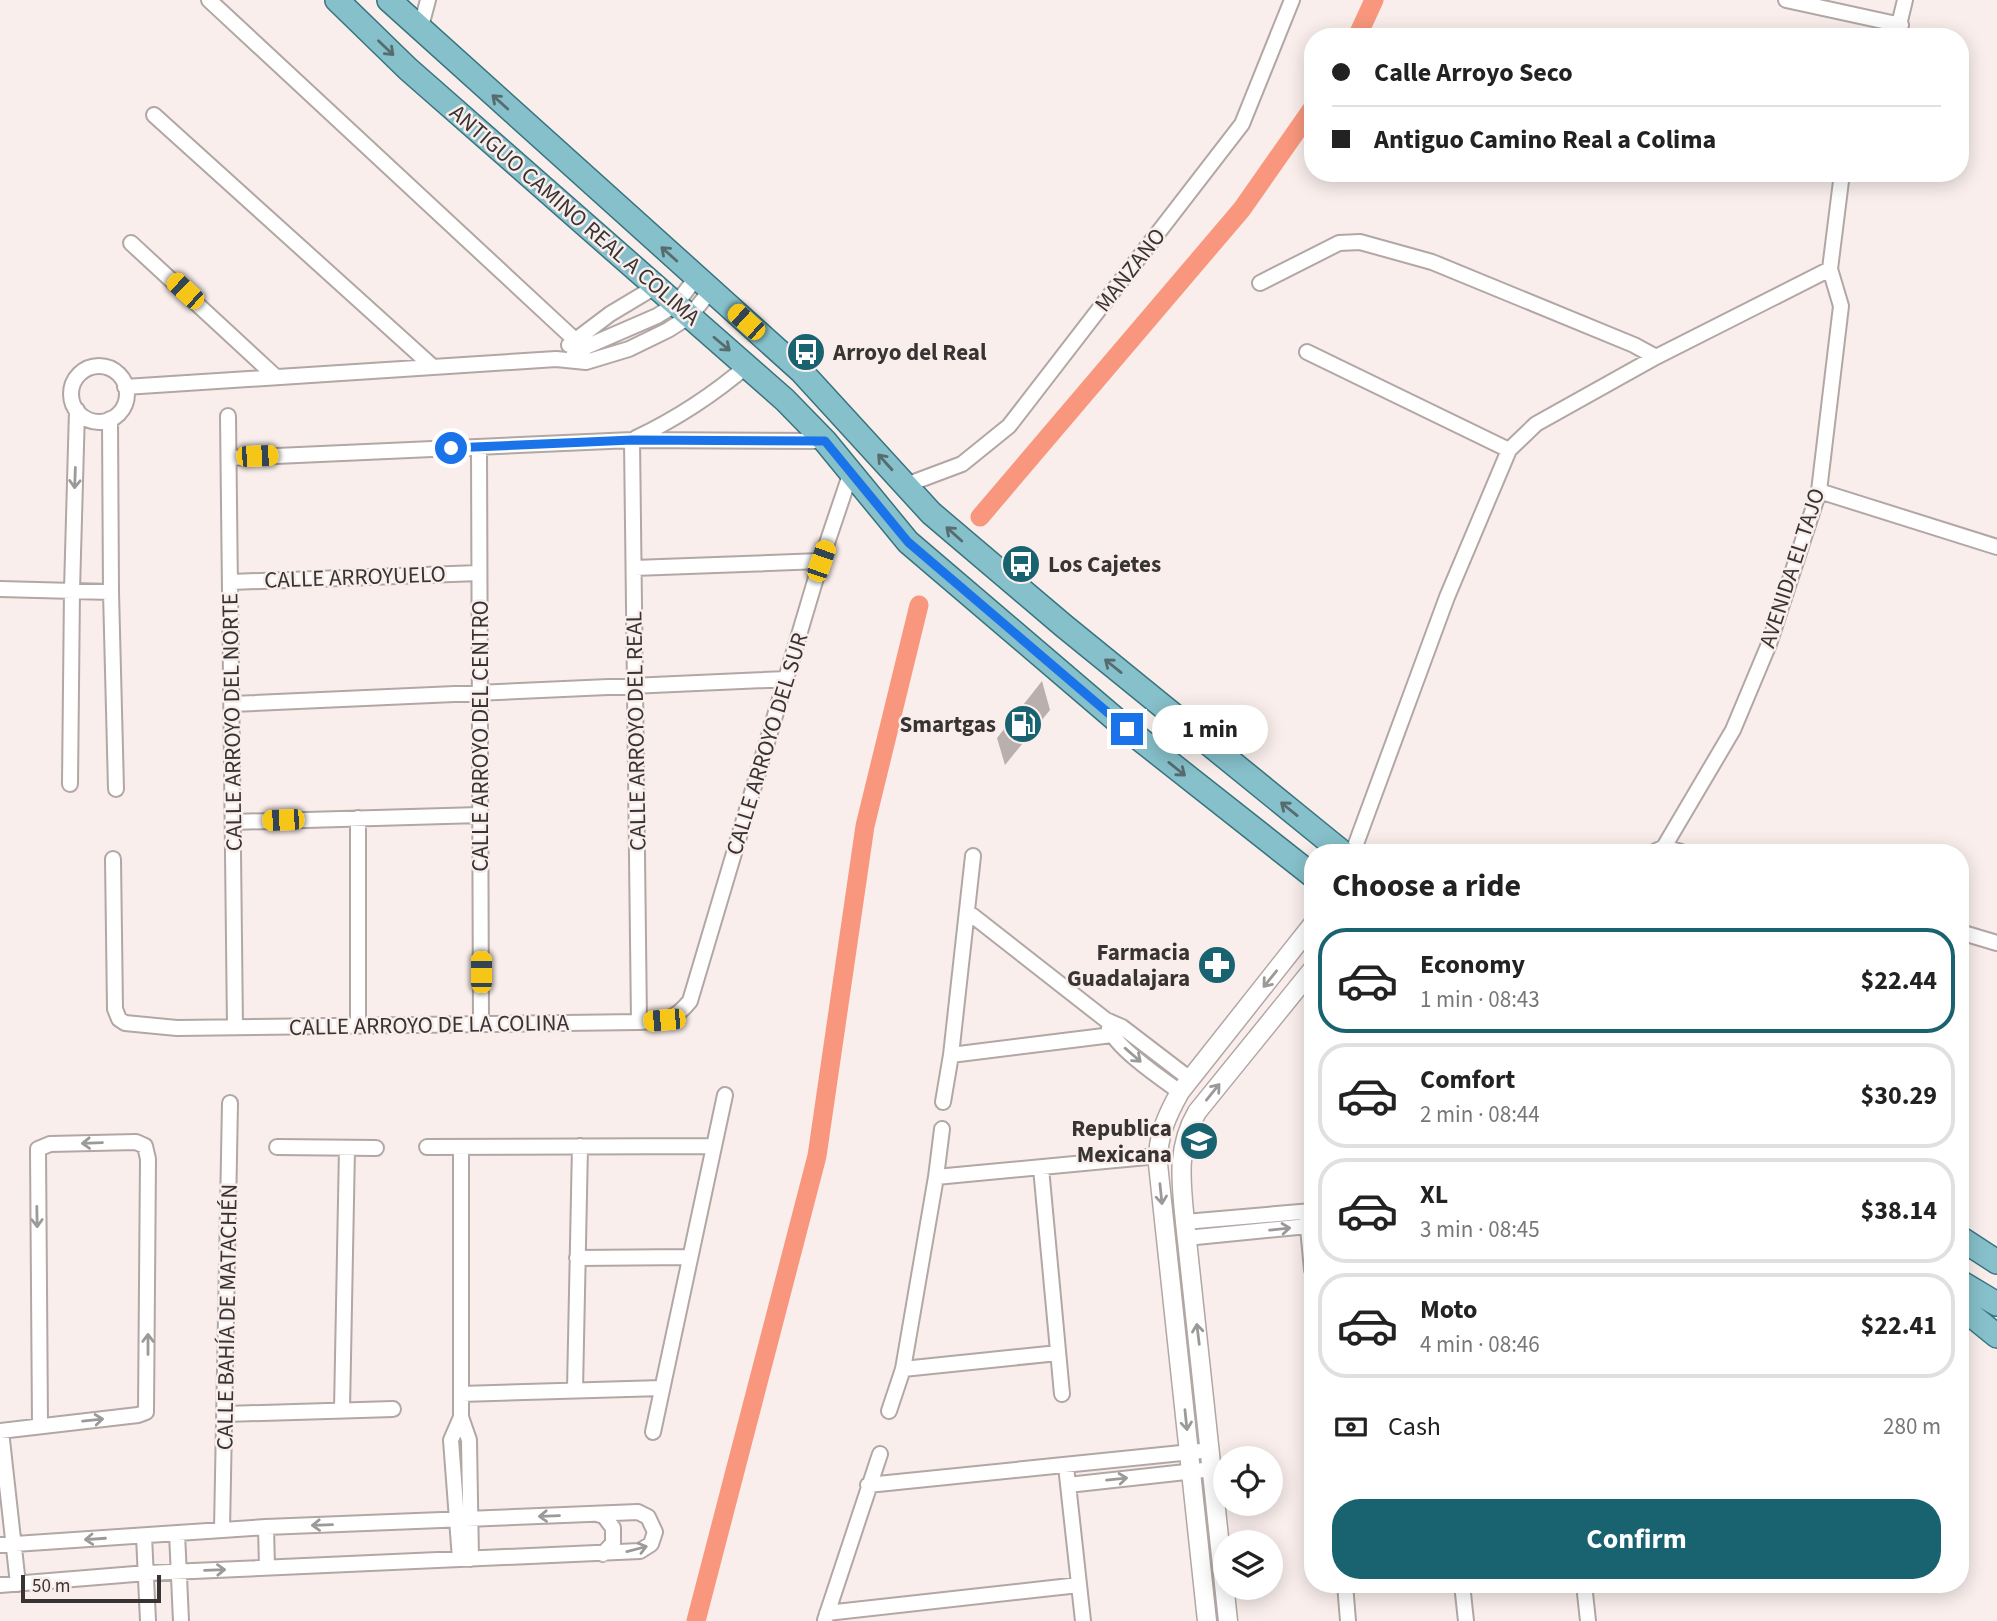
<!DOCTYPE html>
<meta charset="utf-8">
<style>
:root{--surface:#fff;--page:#f6f6f6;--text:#222;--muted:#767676;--line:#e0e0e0;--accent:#18636f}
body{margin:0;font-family:"Source Sans 3",sans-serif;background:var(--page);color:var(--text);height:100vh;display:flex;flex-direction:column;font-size:26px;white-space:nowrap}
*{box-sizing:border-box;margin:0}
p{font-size:23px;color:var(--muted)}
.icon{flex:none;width:38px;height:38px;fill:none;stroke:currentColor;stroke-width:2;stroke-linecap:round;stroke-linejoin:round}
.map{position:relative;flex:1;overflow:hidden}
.panel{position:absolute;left:1304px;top:844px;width:665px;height:749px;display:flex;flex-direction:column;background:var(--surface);border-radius:28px;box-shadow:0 4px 18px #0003}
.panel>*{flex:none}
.hud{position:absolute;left:1304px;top:28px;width:665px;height:154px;border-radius:28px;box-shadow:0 4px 18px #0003;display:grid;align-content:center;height:154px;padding:0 28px;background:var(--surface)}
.fabs{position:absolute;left:1213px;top:1446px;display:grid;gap:14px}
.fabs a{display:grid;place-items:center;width:70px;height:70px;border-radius:50%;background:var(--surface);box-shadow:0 4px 18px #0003;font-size:35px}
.scale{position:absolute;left:21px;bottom:18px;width:140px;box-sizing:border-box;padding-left:7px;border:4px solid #383433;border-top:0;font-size:19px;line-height:24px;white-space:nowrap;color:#383433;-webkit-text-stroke:5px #f9eeeb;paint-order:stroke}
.end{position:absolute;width:32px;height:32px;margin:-16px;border:9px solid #1a73e8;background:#fff;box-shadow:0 0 0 4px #fff}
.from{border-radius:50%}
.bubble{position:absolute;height:49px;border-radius:24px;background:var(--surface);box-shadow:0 4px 18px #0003;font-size:23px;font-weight:700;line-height:49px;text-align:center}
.car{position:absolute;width:21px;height:42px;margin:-21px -10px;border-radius:9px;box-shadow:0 0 5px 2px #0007;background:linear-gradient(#f5c518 24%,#345 0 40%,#f5c518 0 76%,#345 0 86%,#f5c518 0)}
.hud b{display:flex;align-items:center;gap:24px;height:66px;font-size:26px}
.hud b+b{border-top:2px solid var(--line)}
.hud i{width:18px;height:18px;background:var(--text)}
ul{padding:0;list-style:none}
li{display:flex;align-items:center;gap:21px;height:105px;margin:0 14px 10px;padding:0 14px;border:4px solid var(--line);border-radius:28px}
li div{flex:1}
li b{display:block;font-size:26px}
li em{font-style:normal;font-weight:700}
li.selected{border-color:var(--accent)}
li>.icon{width:63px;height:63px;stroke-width:1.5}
h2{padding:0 28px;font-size:32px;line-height:84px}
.pay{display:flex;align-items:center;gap:18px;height:77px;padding:0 28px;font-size:26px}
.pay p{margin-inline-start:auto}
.primary-button{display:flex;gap:14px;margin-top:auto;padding:14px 28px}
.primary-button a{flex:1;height:80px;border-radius:28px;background:var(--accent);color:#fff;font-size:28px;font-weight:700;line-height:80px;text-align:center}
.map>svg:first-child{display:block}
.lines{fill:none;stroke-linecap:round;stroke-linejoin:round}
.canal{stroke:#f8977d;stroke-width:19}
.building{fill:#b9afac}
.minor-casing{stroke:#b1a7a4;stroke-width:18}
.tertiary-casing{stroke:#b1a7a4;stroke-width:21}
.primary-casing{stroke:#37747e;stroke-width:26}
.minor{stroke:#fff;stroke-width:14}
.tertiary{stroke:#fff;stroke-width:18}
.primary{stroke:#86c0ca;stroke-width:23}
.oneway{stroke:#576c6f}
.oneway2{stroke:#9c9a99}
.route{stroke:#1a73e8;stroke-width:9}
.labels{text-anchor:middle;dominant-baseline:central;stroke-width:5;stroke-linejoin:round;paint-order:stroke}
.street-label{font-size:23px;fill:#383433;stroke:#f9eeeb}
.poi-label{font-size:23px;font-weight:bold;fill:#383433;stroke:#f9eeeb;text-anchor:end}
</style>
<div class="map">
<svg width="1997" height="1621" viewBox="0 0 1997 1621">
<rect width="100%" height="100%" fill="#f9eeeb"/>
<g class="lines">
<path class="canal" d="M1357,37l17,-37
M980,517l262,-308 70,-100
M696,1621l121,-465 48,-330 54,-221"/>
</g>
<path class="building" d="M1042,681l8,29 -45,55 -8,-27z"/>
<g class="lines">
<defs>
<path id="minor" d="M209,0l365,339 12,23
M1786,0l115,25
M420,30l8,-30
M1896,37l9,-37
M154,115l279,252
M131,243l145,134
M1260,283l79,-40 21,-1 72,20 202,83 22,12
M569,345l41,-31 45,-27
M574,352l83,-36 19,-12 20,-26
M1307,352l202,98
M71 394a28 28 0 1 1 56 0a28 28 0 1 1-56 0Z
M125,387l431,-28 30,3 43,-13 39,-19 22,-14 21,-26
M228,416l7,611
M110,419l1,173 5,197
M636,438c42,-20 77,-43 112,-73
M632,440l7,582
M479,447l2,577
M230,458l402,-18 193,1
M906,485l56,-21 47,-38 233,-302 50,-124
M1819,491l178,56
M634,568l187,-7
M231,582l248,-9
M0,589l111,3
M232,704l555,-25
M70,784l2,-194 5,-180
M233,822l247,-7
M1664,847l17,5
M1353,852l94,-255 62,-147 27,-26 120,-67 174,-88
M1654,852l10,-5 69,-117 36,-86 50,-153 22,-185 -11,-37 12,-96
M113,859l2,150 4,10 6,4 52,5 462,-6c26,-2 34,0 51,-21l131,-440 30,-89
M968,912l138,108 16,7 68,52
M1960,932l37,11
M358,1026v-208
M1109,1028c7,20 53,51 71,64
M951,1055l161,-20 10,-8
M943,1102l8,-47 22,-199
M277,1147l99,1
M427,1147l287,-1
M461,1147v270l8,23 2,119
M1041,1168l21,226
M936,1177l222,-21
M1307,1217l5,53
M1185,1222l127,-11
M1186,1238l122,-12
M577,1258l113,-1
M903,1369l155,-16
M575,1390l5,-244
M461,1394l201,-6
M342,1410l5,-262
M889,1411l14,-42 33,-192 6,-48
M226,1414l167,-5
M0,1431l138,-16 8,-3 2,-253 -3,-13 -9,-4 -86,2 -12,5 2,277
M1,1431l17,153
M653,1432l72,-337
M1066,1466l17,155
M868,1485l343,-35
M1068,1485l145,-16
M597,1514l7,2 9,12v15l-10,11
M266,1527l1,41
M222,1530l8,-427
M177,1533l4,88
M144,1536l4,85
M0,1545l266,-18 372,-15 10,5 7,15 -4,12 -11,7 -493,22 -147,12
M460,1559l-9,-119 10,-23
M1345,1584l3,37
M1462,1584l4,37
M1584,1584l4,37
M827,1613l252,-28
M825,1620l55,-166"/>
<path id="tertiary" d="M1207,1621l-49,-457c-1,-27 9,-49 22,-72l132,-167
M1228,1621l-43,-399c-4,-40 -9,-74 12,-110l115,-142"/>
<path id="primary" d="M337,0l71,69 377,331 40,41 83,101 219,187 185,146
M389,0l412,371 130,142 133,113 278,226
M1960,1238l37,24
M1960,1282l37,22
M1960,1306l37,30"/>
</defs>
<use href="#minor" class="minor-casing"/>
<use href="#tertiary" class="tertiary-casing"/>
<use href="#primary" class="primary-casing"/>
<use href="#minor" class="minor"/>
<use href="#tertiary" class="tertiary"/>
<use href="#primary" class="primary"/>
</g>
<defs><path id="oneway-shaft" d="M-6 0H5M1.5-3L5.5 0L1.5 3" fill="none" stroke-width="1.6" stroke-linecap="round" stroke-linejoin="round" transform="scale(1.75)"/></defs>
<g class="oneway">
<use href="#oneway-shaft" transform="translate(386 48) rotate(44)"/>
<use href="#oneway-shaft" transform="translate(500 102) rotate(-138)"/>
<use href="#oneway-shaft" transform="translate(669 254) rotate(-138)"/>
<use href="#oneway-shaft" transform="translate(722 344) rotate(40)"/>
<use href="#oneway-shaft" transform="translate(885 462) rotate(-132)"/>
<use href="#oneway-shaft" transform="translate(954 534) rotate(-138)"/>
<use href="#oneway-shaft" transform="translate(1113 666) rotate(-141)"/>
<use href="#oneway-shaft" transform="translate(1177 769) rotate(39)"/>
<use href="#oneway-shaft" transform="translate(1289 809) rotate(-141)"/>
</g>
<g class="oneway2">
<use href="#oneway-shaft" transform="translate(75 478) rotate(92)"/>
<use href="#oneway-shaft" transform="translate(1270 979) rotate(129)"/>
<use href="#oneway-shaft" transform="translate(1133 1055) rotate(41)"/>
<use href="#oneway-shaft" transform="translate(1213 1092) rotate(-51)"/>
<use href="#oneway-shaft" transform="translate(92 1143) rotate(178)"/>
<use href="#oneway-shaft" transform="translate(1161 1194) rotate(84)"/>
<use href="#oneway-shaft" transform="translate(37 1217) rotate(89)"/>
<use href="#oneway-shaft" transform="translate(1280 1229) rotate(-6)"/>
<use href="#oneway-shaft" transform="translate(1198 1334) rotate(-97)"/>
<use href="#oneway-shaft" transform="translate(148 1344) rotate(-90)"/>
<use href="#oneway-shaft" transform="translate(93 1420) rotate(-6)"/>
<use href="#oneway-shaft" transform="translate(1186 1420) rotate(84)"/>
<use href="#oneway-shaft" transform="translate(1117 1479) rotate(-6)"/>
<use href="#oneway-shaft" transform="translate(549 1516) rotate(178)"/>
<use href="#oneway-shaft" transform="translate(322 1525) rotate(178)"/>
<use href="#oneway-shaft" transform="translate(95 1539) rotate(176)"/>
<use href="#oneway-shaft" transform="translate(637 1549) rotate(-15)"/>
<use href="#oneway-shaft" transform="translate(215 1570) rotate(-2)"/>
</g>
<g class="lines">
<path class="route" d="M451,448l181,-8 193,1 83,101 219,187"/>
</g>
<defs>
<symbol id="bus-disc" viewBox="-11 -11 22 22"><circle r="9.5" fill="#18636f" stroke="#f9eeeb"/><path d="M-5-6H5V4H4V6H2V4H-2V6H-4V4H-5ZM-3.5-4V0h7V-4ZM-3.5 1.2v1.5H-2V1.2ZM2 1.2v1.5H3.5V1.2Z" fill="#fff"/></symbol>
<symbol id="fuel-disc" viewBox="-11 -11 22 22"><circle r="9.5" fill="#18636f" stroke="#f9eeeb"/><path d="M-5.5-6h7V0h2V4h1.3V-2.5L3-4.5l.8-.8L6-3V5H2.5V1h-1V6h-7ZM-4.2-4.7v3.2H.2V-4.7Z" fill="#fff"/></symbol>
<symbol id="pharmacy-disc" viewBox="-11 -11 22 22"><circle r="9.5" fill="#18636f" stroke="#f9eeeb"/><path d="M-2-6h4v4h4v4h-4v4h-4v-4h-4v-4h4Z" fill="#fff"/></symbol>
<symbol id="school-disc" viewBox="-11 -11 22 22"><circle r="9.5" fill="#18636f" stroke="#f9eeeb"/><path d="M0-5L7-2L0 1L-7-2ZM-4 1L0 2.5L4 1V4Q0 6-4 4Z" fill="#fff"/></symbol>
</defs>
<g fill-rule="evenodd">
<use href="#bus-disc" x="784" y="330" width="44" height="44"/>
<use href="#bus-disc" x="999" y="542" width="44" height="44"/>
<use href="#fuel-disc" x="1001" y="702" width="44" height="44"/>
<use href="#pharmacy-disc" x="1195" y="943" width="44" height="44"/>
<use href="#school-disc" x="1177" y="1119" width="44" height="44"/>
</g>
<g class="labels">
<g class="street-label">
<text transform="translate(575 215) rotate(41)">ANTIGUO CAMINO REAL A COLIMA</text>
<text transform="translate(1130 270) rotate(-52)">MANZANO</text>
<text transform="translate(1792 568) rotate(-72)">AVENIDA EL TAJO</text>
<text transform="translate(355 577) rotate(-2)">CALLE ARROYUELO</text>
<text transform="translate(232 722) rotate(-91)">CALLE ARROYO DEL NORTE</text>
<text transform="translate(636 731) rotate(-91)">CALLE ARROYO DEL REAL</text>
<text transform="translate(480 736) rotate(-90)">CALLE ARROYO DEL CENTRO</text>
<text transform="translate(767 744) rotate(-73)">CALLE ARROYO DEL SUR</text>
<text transform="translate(429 1025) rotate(-1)">CALLE ARROYO DE LA COLINA</text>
<text transform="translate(227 1317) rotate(-89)">CALLE BAHÍA DE MATACHÉN</text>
</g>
<g class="poi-label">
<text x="833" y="352" text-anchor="start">Arroyo del Real</text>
<text x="1048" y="564" text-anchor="start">Los Cajetes</text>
<text x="996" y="724">Smartgas</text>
<text x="1190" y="952">Farmacia<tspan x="1190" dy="26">Guadalajara</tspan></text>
<text x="1172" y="1128">Republica<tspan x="1172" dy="26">Mexicana</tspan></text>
</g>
</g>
</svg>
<div class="fabs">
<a><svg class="icon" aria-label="locate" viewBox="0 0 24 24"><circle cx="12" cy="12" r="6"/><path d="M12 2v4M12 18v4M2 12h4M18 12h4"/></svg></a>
<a><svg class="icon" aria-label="layers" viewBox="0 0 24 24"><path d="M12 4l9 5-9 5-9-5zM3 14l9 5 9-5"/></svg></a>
</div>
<div class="scale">50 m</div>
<i class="end from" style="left:451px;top:448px"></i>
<i class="end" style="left:1127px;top:729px"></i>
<div class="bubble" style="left:1152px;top:705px;width:116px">1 min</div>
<i class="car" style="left:185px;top:291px;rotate:313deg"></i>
<i class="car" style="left:746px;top:322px;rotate:312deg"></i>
<i class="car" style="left:257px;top:456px;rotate:88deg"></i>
<i class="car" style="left:821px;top:561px;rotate:19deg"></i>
<i class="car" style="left:283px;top:820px;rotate:268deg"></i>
<i class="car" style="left:481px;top:972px;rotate:0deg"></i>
<i class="car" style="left:664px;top:1020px;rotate:265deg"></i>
<div class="hud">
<b><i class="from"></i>Calle Arroyo Seco</b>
<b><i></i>Antiguo Camino Real a Colima</b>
</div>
<section class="panel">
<h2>Choose a ride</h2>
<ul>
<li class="selected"><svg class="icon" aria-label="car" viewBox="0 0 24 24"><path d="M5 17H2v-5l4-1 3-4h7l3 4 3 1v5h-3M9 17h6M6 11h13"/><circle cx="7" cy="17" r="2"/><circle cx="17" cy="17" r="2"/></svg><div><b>Economy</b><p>1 min · 08:43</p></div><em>$22.44</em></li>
<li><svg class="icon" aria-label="car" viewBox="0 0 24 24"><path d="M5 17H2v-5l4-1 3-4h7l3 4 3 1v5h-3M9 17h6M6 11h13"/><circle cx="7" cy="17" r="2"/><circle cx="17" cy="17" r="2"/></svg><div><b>Comfort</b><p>2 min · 08:44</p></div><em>$30.29</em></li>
<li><svg class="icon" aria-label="car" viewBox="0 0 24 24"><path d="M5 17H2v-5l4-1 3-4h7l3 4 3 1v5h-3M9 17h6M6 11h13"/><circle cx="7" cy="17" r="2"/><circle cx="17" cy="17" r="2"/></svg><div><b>XL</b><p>3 min · 08:45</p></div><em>$38.14</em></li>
<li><svg class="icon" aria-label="car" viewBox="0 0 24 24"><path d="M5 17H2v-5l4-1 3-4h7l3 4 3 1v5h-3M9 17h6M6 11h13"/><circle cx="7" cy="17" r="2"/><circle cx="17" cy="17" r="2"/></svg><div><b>Moto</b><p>4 min · 08:46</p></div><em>$22.41</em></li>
</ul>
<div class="pay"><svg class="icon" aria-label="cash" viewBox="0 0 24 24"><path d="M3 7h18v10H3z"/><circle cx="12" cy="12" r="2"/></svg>Cash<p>280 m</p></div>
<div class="primary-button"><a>Confirm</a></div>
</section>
</div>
